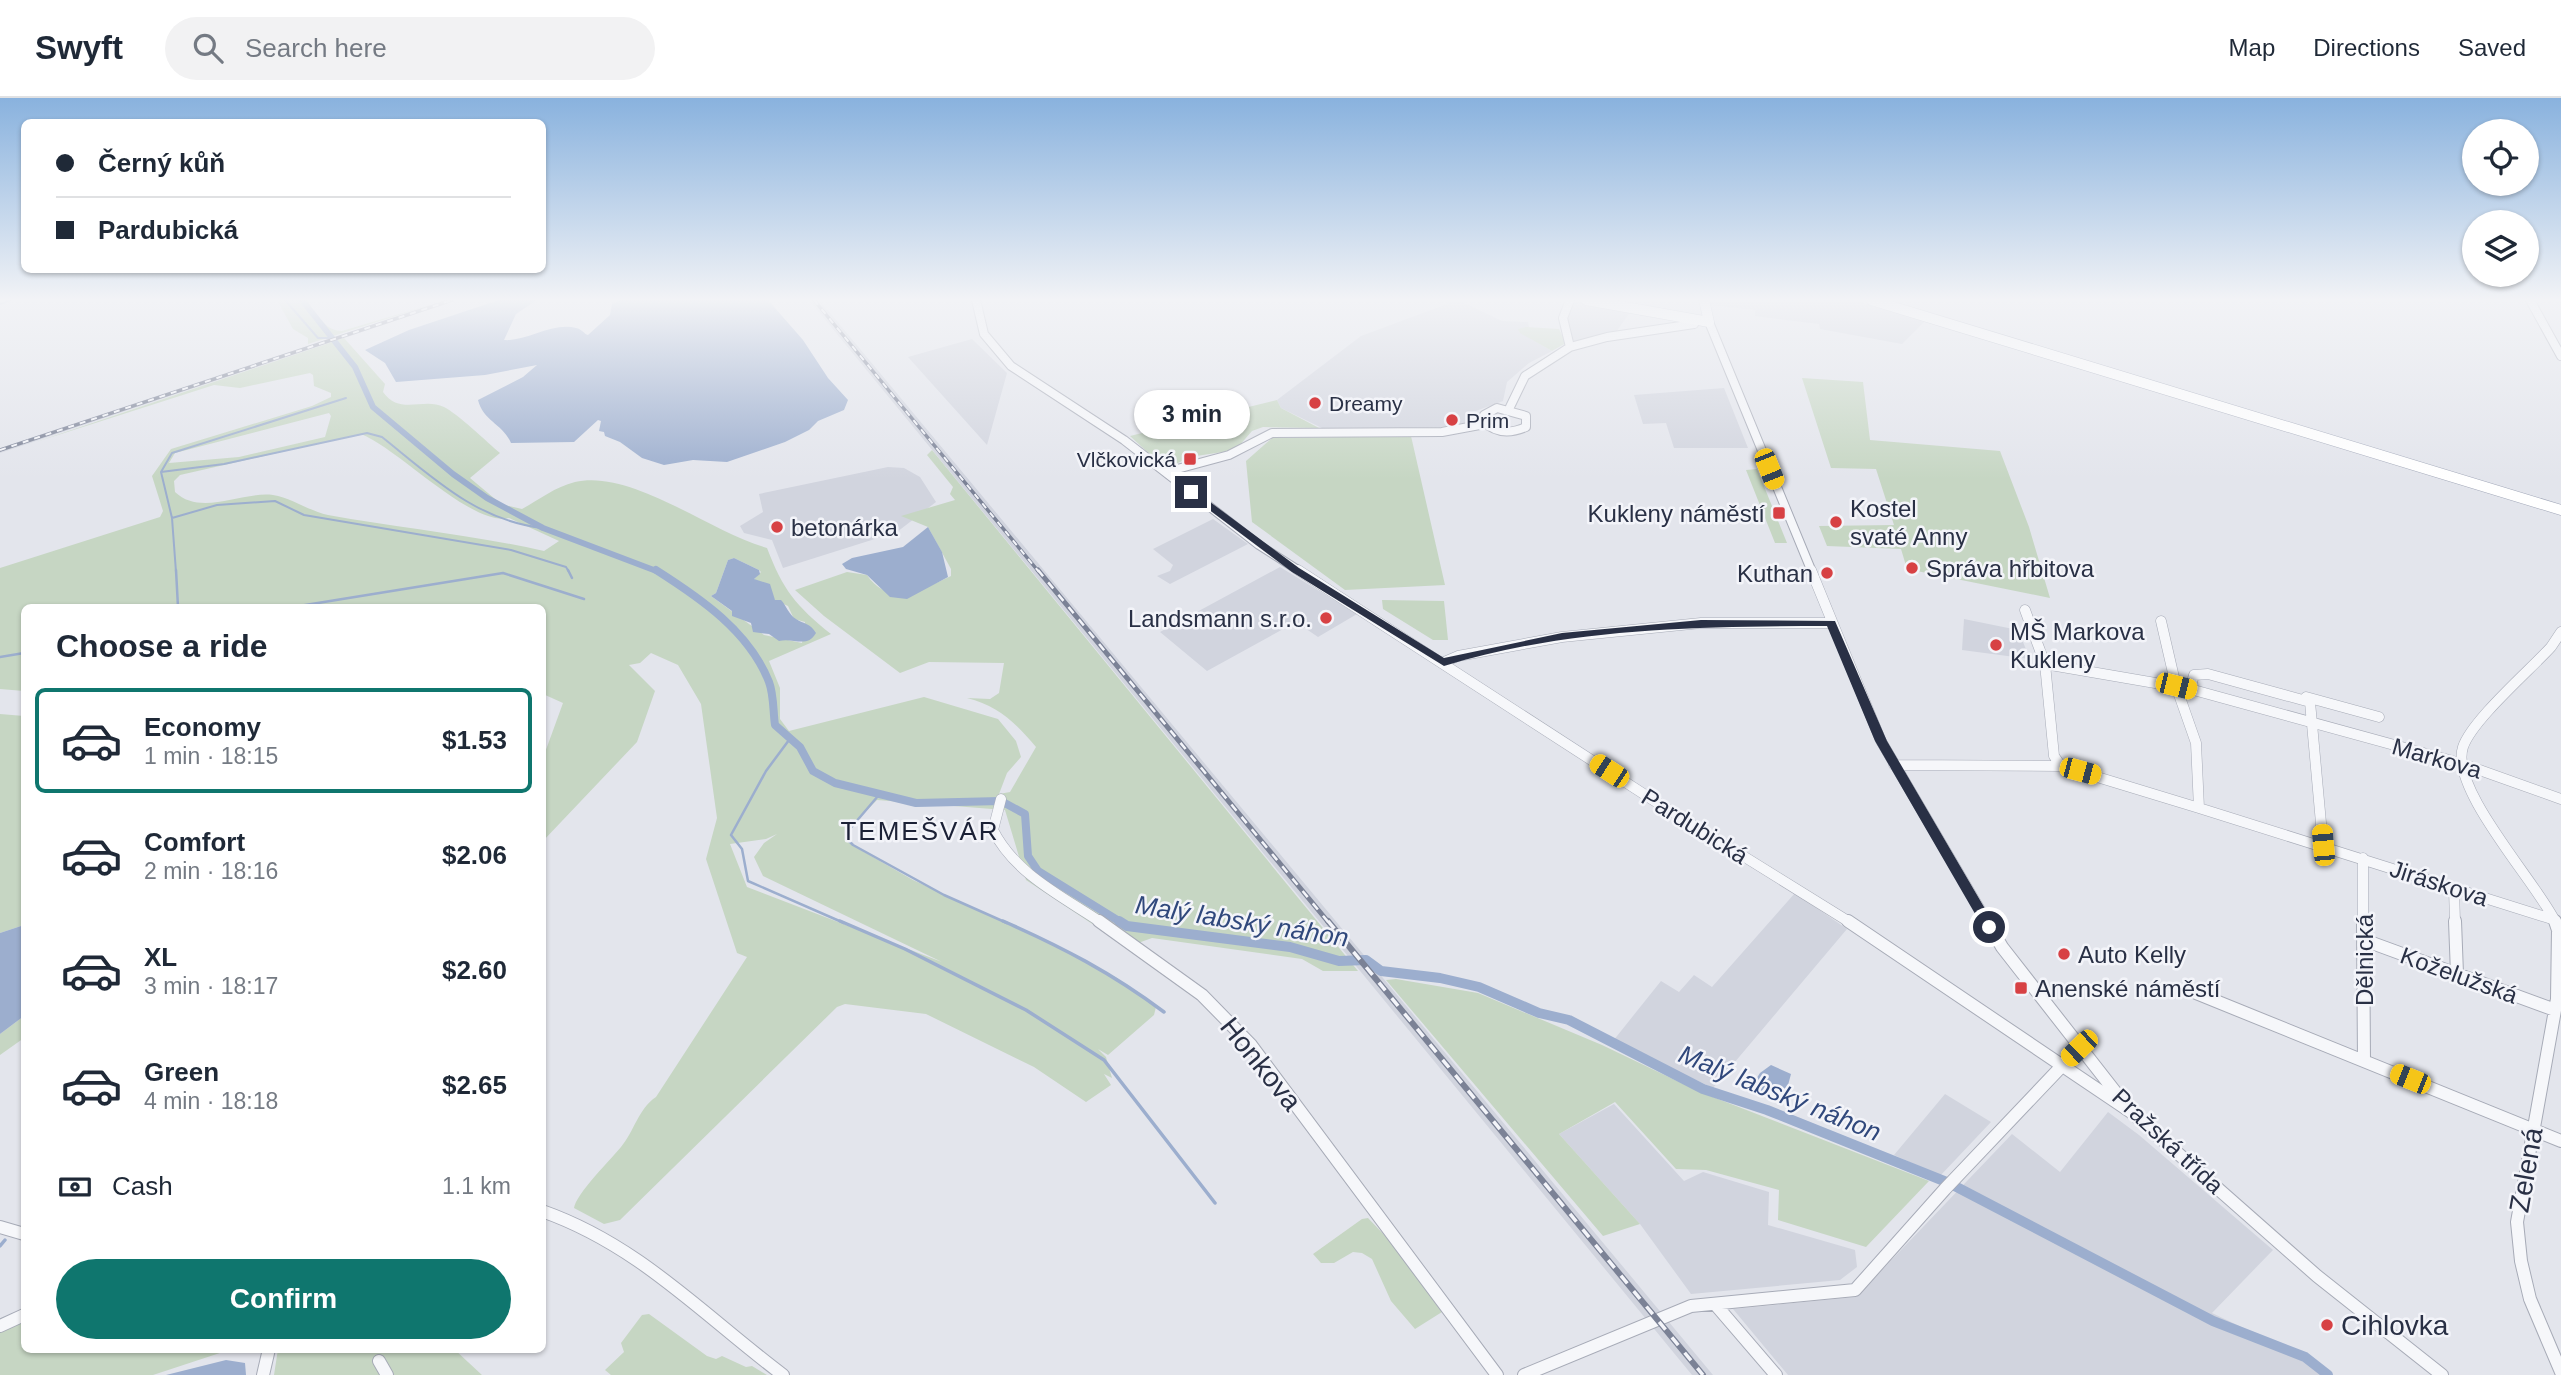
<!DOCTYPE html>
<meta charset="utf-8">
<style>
:root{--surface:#fff;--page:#f2f2f3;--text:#1f2937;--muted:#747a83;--line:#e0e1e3;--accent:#0f766e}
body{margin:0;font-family:Helvetica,sans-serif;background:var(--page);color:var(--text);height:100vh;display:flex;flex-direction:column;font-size:26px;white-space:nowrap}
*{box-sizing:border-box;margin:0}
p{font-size:23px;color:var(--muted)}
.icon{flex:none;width:38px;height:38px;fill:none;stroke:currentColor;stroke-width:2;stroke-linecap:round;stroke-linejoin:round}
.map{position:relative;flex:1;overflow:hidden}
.details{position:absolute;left:21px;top:506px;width:525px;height:749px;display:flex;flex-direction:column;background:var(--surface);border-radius:10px;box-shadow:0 2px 5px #0004}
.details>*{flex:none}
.top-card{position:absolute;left:21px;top:21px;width:525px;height:154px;border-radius:10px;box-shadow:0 2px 5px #0004;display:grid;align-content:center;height:154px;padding:0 35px;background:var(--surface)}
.controls{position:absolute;left:2462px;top:21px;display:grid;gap:14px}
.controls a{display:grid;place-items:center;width:77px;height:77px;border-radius:50%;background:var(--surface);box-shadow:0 2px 5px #0004;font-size:35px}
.end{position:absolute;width:32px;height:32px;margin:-16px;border:9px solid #293045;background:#fff;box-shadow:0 0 0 4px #fff}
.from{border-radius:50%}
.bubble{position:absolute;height:49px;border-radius:24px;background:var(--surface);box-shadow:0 2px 5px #0004;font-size:23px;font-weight:600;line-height:49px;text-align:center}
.car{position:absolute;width:21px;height:42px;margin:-21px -10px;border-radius:9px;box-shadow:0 0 5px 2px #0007;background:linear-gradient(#f5c518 24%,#345 0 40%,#f5c518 0 76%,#345 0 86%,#f5c518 0)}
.top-card b{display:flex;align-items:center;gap:24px;height:66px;font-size:26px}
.top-card b+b{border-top:2px solid var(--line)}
.top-card i{width:18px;height:18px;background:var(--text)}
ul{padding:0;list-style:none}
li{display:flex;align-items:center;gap:21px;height:105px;margin:0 14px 10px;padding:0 21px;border:4px solid transparent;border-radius:10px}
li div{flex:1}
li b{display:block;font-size:26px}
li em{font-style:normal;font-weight:600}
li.selected{border-color:var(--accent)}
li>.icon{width:63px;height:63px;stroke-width:1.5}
h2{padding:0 35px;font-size:32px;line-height:84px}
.pay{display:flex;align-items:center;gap:18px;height:77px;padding:0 35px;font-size:26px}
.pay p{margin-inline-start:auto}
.action{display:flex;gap:14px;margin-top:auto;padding:14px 35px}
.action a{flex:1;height:80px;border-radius:42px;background:var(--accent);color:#fff;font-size:28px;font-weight:600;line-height:80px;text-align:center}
header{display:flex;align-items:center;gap:42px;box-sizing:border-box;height:98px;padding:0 35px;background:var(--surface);border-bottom:2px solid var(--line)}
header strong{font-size:33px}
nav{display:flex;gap:38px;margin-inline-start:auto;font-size:24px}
.search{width:490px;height:63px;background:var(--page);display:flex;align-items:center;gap:18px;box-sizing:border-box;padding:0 24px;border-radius:38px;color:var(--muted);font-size:26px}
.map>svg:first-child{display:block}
.built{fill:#d1d4de}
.green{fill:#c6d6c3;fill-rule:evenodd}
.water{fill:#9caece}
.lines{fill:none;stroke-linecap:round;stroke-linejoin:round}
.stream-far2{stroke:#9caece;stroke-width:2}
.stream-far1{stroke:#9caece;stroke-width:2.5}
.stream{stroke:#9caece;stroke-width:3.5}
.canal-far2{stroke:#9caece;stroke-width:6}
.canal-far1{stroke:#9caece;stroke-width:8}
.canal{stroke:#9caece;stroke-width:10}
.minor-far2-casing{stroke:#a7abb7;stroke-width:10}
.minor-far1-casing{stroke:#a7abb7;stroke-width:11}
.minor-casing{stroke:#a7abb7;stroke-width:14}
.major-casing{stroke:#a1a7b8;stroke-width:11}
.minor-far2{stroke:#f6f7fa;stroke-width:8}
.minor-far1{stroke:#f6f7fa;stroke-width:10}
.minor{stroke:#f6f7fa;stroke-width:12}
.major{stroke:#fff;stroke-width:10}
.rail-far2-casing{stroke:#7b8296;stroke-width:3.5}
.rail-far1-casing{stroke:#7b8296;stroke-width:5}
.rail-casing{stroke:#7b8296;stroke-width:6}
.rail-far2{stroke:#f3f4f9;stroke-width:2;stroke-dasharray:6;stroke-linecap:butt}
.rail-far1{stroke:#f3f4f9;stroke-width:2.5;stroke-dasharray:8;stroke-linecap:butt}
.rail{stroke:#f3f4f9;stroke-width:3.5;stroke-dasharray:10;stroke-linecap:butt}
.route{fill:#293045}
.poi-dot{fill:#d74144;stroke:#f3f4f9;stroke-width:2.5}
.labels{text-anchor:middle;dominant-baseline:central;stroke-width:5;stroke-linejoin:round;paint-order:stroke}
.far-poi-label{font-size:21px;fill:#293045;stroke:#f3f4f9;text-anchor:start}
.poi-label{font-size:24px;fill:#293045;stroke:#f3f4f9;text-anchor:start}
.street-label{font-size:24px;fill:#293045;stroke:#f3f4f9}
.neighbourhood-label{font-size:26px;letter-spacing:2px;fill:#1b2136;stroke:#f3f4f9}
.water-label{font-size:26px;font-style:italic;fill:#30487c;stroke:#f3f4f9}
.near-street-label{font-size:28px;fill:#293045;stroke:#f3f4f9}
.near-poi-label{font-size:28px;fill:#293045;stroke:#f3f4f9;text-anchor:start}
</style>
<header>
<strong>Swyft</strong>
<div class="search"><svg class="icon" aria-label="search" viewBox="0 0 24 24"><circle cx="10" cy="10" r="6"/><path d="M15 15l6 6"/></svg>Search here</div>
<nav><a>Map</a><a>Directions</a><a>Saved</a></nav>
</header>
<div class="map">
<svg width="2561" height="1277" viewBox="0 0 2561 1277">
<rect width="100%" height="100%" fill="#e3e5ec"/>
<path class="built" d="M446,202h12l-458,153v-5z
M809,202l12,2 892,1073h-21z
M1458,202l44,21 26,1 3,17 21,12 -23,12 -22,19 -4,19 -30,11 3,4 -2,5 -34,6 -118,1 -41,-20 -4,-8 84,-64z
M1711,202h142l71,22 -22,22 -82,-15 -1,-5 -64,-8v-6l-44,-5z
M1578,203l53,10 -15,21 -33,9h-9l-4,-2 -4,-25 7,-11z
M972,241l35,34 -20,72 -79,-88z
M1724,290l24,60h-74l-8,-25 -23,1 -9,-29z
M888,369l16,1 16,9 16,25 -39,30 -114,36 -11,-28 -28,-7 -4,-7 23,-14 -4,-18z
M1213,421l35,25 -78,40 -13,-8 13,-5 3,-6 -20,-16z
M1280,469l77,47 -39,23 -22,-15 -89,49 -47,-39z
M1964,521l54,11 12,29 -68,-9z
M1795,795l52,36 -134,159 -100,-47 48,-60 18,11 15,-17 18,12z
M1945,996l46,28 -51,54 -46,-21z
M1614,1006l70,77 19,-9 66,20 -1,33 87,25 2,17 -17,13 -149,14 -51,-70 -81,-90z
M2108,1014l31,23 134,115 -61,63 93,44 22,18h-539l-55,-66 123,-12 156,-163 48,38z"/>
<path class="green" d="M277,202h30c8,13 18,31 35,31l104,-31 -138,44v-6l-15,-9z
M1526,229l33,2 7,14 -14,8 -32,-18 -2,-4z
M344,240l41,46 -2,8c17,24 40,5 61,15 14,7 43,35 56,46l-30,25 31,26 21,5c18,-10 33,-22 53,-27 57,-13 135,50 192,66 16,42 29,58 64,86l-62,27 11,27v31l9,12 135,-34 74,22 18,22 5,16 -14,16 -8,21 11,-2 26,-45c-21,-25 -38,-41 -69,-49l23,1 9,-6 5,-30 -75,-1 -29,11 -76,-57 -29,-26 52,-18 20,3c22,33 56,14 84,1v-7l-23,-42 -27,-11 54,-16 -5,-6 3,-7 -26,-32 5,-5 426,521h-35l-21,-12 -150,-21 -25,9 -101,-67 -21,-70 -128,-10 -20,20 -7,-1 -2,20 4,6 61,35 138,64 66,34 39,29 -2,8 -46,40 -10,-6 8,8 6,21 -8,-4 7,11 -25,17 -52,-35 -108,-53 -81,-10 -8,3 -217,213 -16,4 -30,-16c2,-14 37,-49 47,-61 13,-15 17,-38 35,-50l91,-140 -10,-4 -31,-94 11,-41 -16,-114 -23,-39 -27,-12 -11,10 -11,2 26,26 -18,51 -94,99v-83l20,-55 -20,-9 -1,-87h-518v84l-24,-2v-121l160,-51 3,-6 -11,-35 19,-27 141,-43 19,-9v-4l-17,-7 -1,-11 -3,-2 -70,15 -26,-3 -178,57zM329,315l2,3 -6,21 -86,20 -70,6 6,-10zM361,336c38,15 111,93 148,84l50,23 -15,10c-71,-16 -144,-23 -216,-36 -19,-4 -36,-17 -55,-20 -30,-4 -72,22 -98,-3l-1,-11 6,-6zM734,460l25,12 2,2 -7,7 21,21 13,6 6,13 11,3 -3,21 -38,-8 -53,-39 5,-3 12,-33zM777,736l-13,9 -10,14 9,19 179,86 -195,-75 -17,-43 36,-5z
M1802,280l61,4 7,58 130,11 29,76 21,71 -143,-29 -6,-20 -74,-3 -8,-20 75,-1 -18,-56 -45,-1z
M1277,302l4,8 38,20 -56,-1 -11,4 -13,15 -10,5 -39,6 -16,8 -18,-5 -26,-24z
M1411,338l34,149 -100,5 -93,-68 -6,-61 26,-23z
M1757,371l30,74h-12l-29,-73z
M1382,502l62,1 4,39h-15l-50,-31z
M0,616l24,2v209l-24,8z
M1396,881l82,14 124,52 98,47 229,89 -63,66 -88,-27 1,-30 -73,-20 -30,-1 -61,-67 -56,32 81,90 -37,12 -217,-256z
M24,918v22l-24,17v-21z
M1368,1120l23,24 51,70 -27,17 -24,-28 -19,-42 -10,-6 -9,-1 -19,11h-13l-8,-9 49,-35z
M24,1213v38h208l-79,26h-153v-51z
M649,1216l58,42 9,3 6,-3 24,11 6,-1 15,9h-156l-6,-5 19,-18 -3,-9 21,-28z
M278,1251h176l28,26h-208z"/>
<path class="water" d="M499,202h38l-21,14 -12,26c22,2 48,-18 72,-12 6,1 8,6 12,7l22,-20 2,-11 9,-4h147l35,40 25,38 20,22 -4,10 -26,11 -9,9 -24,12 -58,20 -34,-2 -29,5 -22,-7 -22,-16 -15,-6 -1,-4 -5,-1 2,-10 -3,-1 -24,22 -63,1c-8,-19 -28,-22 -33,-43l45,-23 14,-12 -52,10 -89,7 -11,-19 -20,-13 44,-20z
M928,429l14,25 6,25 -41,22 -17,-2 -23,-22 -21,-6 -4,-5 10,-6 51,-11z
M734,460l25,12 1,4 -6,5 16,5 5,16h6c5,5 8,15 15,19 8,5 14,4 20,14 -9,16 -23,4 -37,8l-10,-7 -16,-2 -2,-9 -19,-7v-5l-21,-15 5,-3 12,-33z
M24,827v91l-24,18v-101z
M1771,967l20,9 -4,15 -17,-4 -6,8 -16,-1 12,-19z
M226,1262l19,3 1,12h-80z"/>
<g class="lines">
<path class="stream-far2" d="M285,202l33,38h13
M0,206l11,-4
M161,374l63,-8 143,-31 15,4c50,40 95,84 161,91
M172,420l-11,-46 11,-19 174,-55
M176,474l-4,-54 45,-13 58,-4 29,14 207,35 55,17 3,5"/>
<path class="stream-far1" d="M176,472l2,37
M568,472l4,8
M293,509l210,-34 81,26
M0,559l24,-4
M789,642l-23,31 -35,64 11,14 6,32 96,42
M878,698l-29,34 -2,9 6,6 91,50 63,28"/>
<path class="stream" d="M840,823l65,28 121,61 78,50 111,143
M1003,823c59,26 109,52 161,91
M0,1148l5,-6"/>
<path class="canal-far2" d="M302,202l53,67 18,40 80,67 34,24 56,30 116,44"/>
<path class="canal-far1" d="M656,472c44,28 93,61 113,112 5,13 4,30 6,43l25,22 13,24 22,12 81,20 85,-2 24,13 3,42 10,15 84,52"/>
<path class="canal" d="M1119,823l8,5 163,21 49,14 27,-1 15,11 59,7 39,9 60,26 30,7 134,69 64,21 182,73 264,138 92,36 23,18"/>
<defs>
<path id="minor-far2" d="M976,202l8,34 27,32 113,74 135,105 42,27
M2530,202l31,56
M1709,224l103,250
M1570,249l37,-10 87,-13
M1497,310l29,8v11c-16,7 -30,7 -43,-6l1,-6z
M1509,311l16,-33 45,-29 -7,-29 7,-18
M1166,374l63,-17 43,-22 170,-1 43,-8"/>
<path id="minor-far1" d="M1298,472l355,230 198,123
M1811,472l70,171 107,182
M2025,512l20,54
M2161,523l15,65 20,57 3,65 356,112
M1444,564l14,-6 104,-19 139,-14h130
M2190,591l4,-14 14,-1 102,28 13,143
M2306,599l73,20
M1894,667l167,1 138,42
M2061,668l-7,-10 -9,-92 145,25 270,74 101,36
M1001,701l-8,31c22,44 69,66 109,93
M2363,760v65
M2454,790l1,35
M2556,825c-18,-39 -107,-134 -93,-176 9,-27 67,-77 88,-100l10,-15"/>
<path id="minor" d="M1099,823l103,74 49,50 246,330
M1848,823l283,191
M1987,823l15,26 129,165 186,164 125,99
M2363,823l1,140
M2455,823l2,53
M2555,823l3,9 -1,69 -40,223 4,39 9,38 31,73
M2364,842l191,70
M2196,895l365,148
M542,1113c97,34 161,104 241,164
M0,1129l24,7
M1715,1206l61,71
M0,1228l24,-11
M379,1263l8,14
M263,1277l6,-26
M1524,1277l167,-69 164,-16 90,-101 134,-141"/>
<path id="major" d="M1586,202l123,22 -5,-22
M1871,202l690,210"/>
</defs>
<use href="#minor-far2" class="minor-far2-casing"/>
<use href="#minor-far1" class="minor-far1-casing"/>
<use href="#minor" class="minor-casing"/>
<use href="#major" class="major-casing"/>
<use href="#minor-far2" class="minor-far2"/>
<use href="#minor-far1" class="minor-far1"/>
<use href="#minor" class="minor"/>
<use href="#major" class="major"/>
<defs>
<path id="rail-far2" d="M814,202l225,272
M0,352l452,-150"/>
<path id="rail-far1" d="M1038,472l291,353"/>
<path id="rail" d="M1328,823l375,454"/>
</defs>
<use href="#rail-far2" class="rail-far2-casing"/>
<use href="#rail-far1" class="rail-far1-casing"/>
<use href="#rail" class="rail-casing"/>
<use href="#rail-far2" class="rail-far2"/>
<use href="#rail-far1" class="rail-far1"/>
<use href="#rail" class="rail"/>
</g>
<linearGradient id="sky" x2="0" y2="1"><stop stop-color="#89b2de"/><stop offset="0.53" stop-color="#f2f3f6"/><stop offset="1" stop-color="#f2f3f6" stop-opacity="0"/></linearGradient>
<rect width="2561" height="381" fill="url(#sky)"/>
<path class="route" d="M1188,392h6l105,78 145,90 118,-25 139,-13 134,1 52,120 107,183v7h-9l-110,-190 -48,-115c-127,0 -261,2 -383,40l-152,-94 -104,-78z"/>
<g class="poi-dot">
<circle cx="1315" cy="305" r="7"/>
<circle cx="1452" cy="322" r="7"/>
<rect x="1183" y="354" width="14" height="14" rx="3.5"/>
<rect x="1772" y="408" width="14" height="14" rx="3.5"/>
<circle cx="1836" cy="424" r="7"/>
<circle cx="777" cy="429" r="7"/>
<circle cx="1912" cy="470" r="7"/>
<circle cx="1827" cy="475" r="7"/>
<circle cx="1326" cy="520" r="7"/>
<circle cx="1996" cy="547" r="7"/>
<circle cx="2064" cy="856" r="7"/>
<rect x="2014" y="883" width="14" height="14" rx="3.5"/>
<circle cx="2327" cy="1227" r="7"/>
</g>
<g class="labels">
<g class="far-poi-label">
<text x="1329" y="305">Dreamy</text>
<text x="1466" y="322">Prim</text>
<text x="1176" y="361" text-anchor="end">Vlčkovická</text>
</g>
<g class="poi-label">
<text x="1850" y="410">Kostel<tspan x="1850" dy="28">svaté Anny</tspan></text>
<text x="1765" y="415" text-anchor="end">Kukleny náměstí</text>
<text x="791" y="429">betonárka</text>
<text x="1926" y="470">Správa hřbitova</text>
<text x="1813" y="475" text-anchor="end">Kuthan</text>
<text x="1312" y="520" text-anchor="end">Landsmann s.r.o.</text>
<text x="2010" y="533">MŠ Markova<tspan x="2010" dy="28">Kukleny</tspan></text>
<text x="2078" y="856">Auto Kelly</text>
<text x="2035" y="890">Anenské náměstí</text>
</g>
<g class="street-label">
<text transform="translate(2437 660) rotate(16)">Markova</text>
<text transform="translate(1695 728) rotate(32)">Pardubická</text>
<text transform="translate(2439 785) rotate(18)">Jiráskova</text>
<text transform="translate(2364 862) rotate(-90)">Dělnická</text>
<text transform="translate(2459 877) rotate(20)">Koželužská</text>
<text transform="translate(2168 1043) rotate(43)">Pražská třída</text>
</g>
<g class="neighbourhood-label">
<text x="920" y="733">TEMEŠVÁR</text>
</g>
<g class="water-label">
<text transform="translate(1242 823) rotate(9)">Malý labský náhon</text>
<text transform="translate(1780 995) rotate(22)">Malý labský náhon</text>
</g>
<g class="near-street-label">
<text transform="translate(1261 966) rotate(51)">Honkova</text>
<text transform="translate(2526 1072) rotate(-80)">Zelená</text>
</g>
<g class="near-poi-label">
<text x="2341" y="1227">Cihlovka</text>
</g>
</g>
</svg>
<div class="controls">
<a><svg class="icon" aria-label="locate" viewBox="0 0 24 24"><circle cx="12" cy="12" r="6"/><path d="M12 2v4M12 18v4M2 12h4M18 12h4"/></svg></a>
<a><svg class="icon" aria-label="layers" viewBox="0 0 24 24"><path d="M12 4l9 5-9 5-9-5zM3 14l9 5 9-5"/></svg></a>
</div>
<i class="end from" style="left:1989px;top:829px"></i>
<i class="end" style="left:1191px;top:394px"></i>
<div class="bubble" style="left:1134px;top:292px;width:116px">3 min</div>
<i class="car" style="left:1769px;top:371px;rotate:158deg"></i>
<i class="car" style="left:2176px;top:588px;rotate:104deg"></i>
<i class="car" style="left:1609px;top:673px;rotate:303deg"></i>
<i class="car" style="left:2080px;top:673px;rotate:105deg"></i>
<i class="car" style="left:2323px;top:747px;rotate:355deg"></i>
<i class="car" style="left:2079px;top:950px;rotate:226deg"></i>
<i class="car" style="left:2410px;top:981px;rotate:292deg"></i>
<div class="top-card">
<b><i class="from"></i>Černý kůň</b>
<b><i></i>Pardubická</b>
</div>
<section class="details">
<h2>Choose a ride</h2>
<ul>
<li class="selected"><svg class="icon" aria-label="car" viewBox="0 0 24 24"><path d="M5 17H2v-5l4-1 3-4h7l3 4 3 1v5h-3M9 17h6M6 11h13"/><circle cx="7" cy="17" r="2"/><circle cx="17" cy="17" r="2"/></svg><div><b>Economy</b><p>1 min · 18:15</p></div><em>$1.53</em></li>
<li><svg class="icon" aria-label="car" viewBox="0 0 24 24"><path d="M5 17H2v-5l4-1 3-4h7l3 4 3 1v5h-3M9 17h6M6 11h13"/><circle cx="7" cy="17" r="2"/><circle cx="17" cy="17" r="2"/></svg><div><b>Comfort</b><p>2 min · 18:16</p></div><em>$2.06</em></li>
<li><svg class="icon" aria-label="car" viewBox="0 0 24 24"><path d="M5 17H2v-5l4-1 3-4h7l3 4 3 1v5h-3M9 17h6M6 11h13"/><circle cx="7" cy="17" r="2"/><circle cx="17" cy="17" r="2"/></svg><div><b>XL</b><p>3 min · 18:17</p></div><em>$2.60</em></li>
<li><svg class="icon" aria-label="car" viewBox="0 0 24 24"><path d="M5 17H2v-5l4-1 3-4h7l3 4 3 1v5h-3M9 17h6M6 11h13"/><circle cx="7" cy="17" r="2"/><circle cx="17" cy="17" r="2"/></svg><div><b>Green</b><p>4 min · 18:18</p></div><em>$2.65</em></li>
</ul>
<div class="pay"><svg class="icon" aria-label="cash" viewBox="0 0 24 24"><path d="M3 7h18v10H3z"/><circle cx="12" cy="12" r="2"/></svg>Cash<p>1.1 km</p></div>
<div class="action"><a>Confirm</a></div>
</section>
</div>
